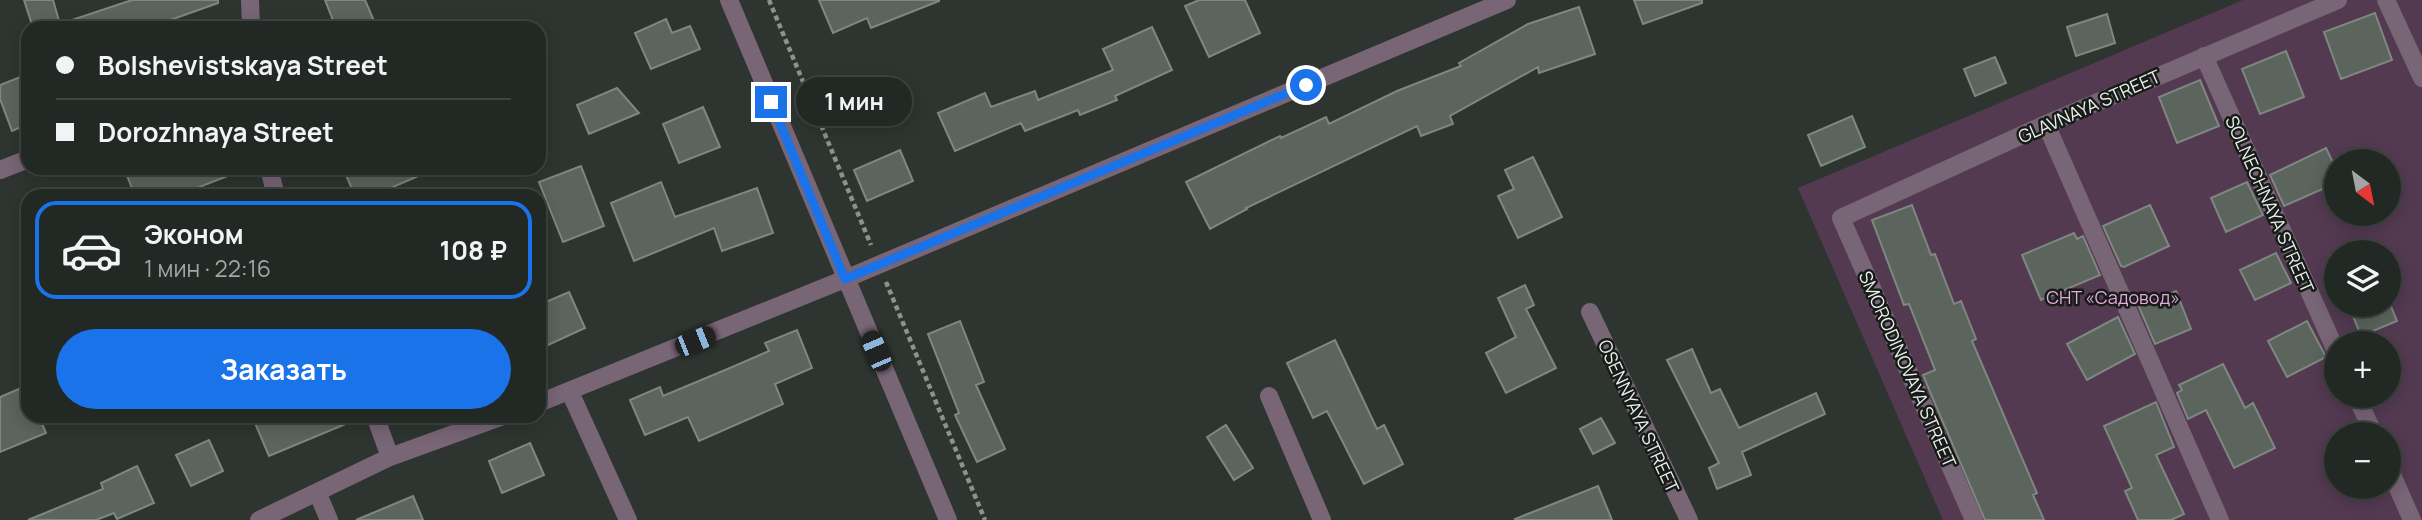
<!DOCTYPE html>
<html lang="ru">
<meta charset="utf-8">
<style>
:root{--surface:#222824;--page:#2e3431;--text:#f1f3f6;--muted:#a2a6a6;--line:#3f4441;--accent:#1a73e8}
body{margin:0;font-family:Manrope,sans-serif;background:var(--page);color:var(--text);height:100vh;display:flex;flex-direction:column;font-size:26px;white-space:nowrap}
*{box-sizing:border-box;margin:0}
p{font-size:23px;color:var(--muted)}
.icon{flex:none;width:38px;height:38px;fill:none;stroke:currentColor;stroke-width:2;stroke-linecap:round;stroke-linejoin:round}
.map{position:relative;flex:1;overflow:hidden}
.sheet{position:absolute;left:21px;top:189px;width:525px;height:234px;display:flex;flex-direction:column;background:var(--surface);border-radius:21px;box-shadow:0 4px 18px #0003,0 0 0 2px var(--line)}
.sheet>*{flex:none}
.banner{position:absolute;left:21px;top:21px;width:525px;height:154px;border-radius:21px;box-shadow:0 4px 18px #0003,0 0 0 2px var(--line);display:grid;align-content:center;height:154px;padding:0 35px;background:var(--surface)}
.needle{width:46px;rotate:148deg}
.controls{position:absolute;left:2324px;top:149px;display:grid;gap:14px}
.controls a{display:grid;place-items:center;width:77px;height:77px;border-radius:50%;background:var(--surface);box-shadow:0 4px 18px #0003,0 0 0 2px var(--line);font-size:35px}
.end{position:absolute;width:32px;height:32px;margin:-16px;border:9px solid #1a73e8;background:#fff;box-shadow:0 0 0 4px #fff}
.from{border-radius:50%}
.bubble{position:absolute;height:49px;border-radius:24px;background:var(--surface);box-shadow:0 4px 18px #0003,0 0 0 2px var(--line);font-size:23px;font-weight:700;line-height:49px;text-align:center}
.car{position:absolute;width:21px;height:42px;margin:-21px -10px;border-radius:9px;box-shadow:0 0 5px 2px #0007;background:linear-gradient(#222 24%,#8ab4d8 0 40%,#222 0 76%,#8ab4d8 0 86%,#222 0)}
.banner b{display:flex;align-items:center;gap:24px;height:66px;font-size:26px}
.banner b+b{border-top:2px solid var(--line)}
.banner i{width:18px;height:18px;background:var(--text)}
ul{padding:12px 0 0;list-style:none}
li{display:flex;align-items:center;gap:21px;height:98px;margin:0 14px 10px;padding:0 21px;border:4px solid transparent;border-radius:21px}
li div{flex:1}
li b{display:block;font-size:26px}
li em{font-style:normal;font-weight:700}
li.current{border-color:var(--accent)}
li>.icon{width:63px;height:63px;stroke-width:1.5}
.primary-button{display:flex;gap:14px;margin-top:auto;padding:14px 35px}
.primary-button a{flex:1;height:80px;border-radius:42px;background:var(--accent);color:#fff;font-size:28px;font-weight:700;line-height:80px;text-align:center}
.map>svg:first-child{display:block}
.green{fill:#533a51;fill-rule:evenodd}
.building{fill:#5b645d;stroke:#7e8780;stroke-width:2}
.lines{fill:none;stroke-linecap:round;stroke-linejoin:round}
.path{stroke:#8c928e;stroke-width:4.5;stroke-dasharray:5 3.5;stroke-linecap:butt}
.minor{stroke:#786576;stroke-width:18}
.route{stroke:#1a73e8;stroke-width:9}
.labels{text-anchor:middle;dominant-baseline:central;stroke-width:5;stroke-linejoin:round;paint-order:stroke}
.street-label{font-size:18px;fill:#ebf0ec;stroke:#181c19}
.park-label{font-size:18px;fill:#e7a7e2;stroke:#181c19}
</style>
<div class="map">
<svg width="2422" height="520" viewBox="0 0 2422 520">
<rect width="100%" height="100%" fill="#2e3530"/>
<path class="green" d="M2243,0h179v520h-479l-145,-332zM2336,161h53v53h-53zM2336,252h53v52h-53zM2336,343h53v53h-53zM2336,434h53v52h-53z"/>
<path class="building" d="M24,0h29l7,24 72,-24h86v3l-70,25h-115z
M325,0h40l12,28h-41z
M819,0h120v1l-68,27 -4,-10 -34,15z
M1199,0h46l15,33 -51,24 -24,-51z
M1634,0h68v3l-59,21z
M1579,7l16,47 -56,19 -1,-6 -88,49 3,8 -32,12 -4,-10 -171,82 1,1 -37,20 -24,-47 94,-46 1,2 45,-21 3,7 68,-33 64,-25 -2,-3 69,-39z
M2375,13l17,47 -51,19 -17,-47z
M2107,14l8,29 -39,13 -9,-29z
M666,19l6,14 18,-7 10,23 -49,20 -16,-36z
M1152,27l20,43 -57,26 2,4 -37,15 -2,-5 -53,21 -4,-8 -66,28 -17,-38 47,-20 6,14 44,-16 3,9 75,-30 -10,-21z
M2286,51l18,46 -44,17 -18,-45z
M1995,57l11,26 -31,13 -11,-27z
M28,74v50l-16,7 -12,-32v-14z
M2200,80l19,46 -42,17 -18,-46z
M617,88l22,25 -50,21 -12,-29z
M703,107l17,40 -41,16 -16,-39z
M1852,116l13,31 -44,19 -13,-31z
M2326,148l10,21v14l-52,23 -14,-31z
M900,150l13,31 -46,20 -13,-31z
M1533,157l29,60 -44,21 -20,-42 16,-7 -9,-19z
M581,166l23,60 -41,16 -24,-60z
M124,168h121v1l-68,27h-42z
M343,168h94l-65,28h-17z
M661,182l14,35 82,-29 16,45 -51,18 -8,-23 -80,33 -23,-58z
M2247,182l16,33 -37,17 -15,-34z
M1912,205l19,50 4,-1 19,50 7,-3 15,38 -4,2 65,152 -4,2 11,25h-59l-52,-121 -10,-24 12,-5 -26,-66 -5,1 -32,-85z
M2150,205l19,41 -45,21 -3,-1 -18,-40z
M2074,233l3,6 6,-3 17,39 -59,25 -19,-45z
M2276,253l15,30 -36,17 -15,-30z
M1525,285l9,20 -8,4 30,59 -50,25 -20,-40 30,-16 -18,-39z
M2176,291l15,38 -36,15 -16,-37z
M569,292l16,36 -39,18 -7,-15v-26z
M2348,304h42l7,17 -36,15z
M2118,317l17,37 -48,26 -20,-36z
M960,321l24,61 -8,3 29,64 -28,13 -22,-47 4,-2 -31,-79z
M2307,321l19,36 -39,20 -19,-36z
M797,330l15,38 -37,16 8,20 -84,37 -11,-24 -43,18 -15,-35 30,-13 3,9 67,-28 39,-17 -4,-8z
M1335,340l42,89 7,-4 19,39 -39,20 -37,-73 -14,7 -26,-55z
M1692,349l19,44 9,-4 19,39 77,-35 9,21 -83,38 9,23 -34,14 -8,-21 10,-5 -52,-103z
M2223,364l22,44 8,-5 22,45 -41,20 -28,-58 -18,9 -11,-26 5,-3 -3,-5z
M28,385v31h11l7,17 -46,19v-55z
M2156,402l18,45 -18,8 28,59 -13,6h-33l-13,-29 7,-3 -28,-62z
M252,416h108v2l-91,38z
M1601,418l14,25 -22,11 -13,-25z
M1226,425l27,43 -19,12 -27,-43z
M209,440l14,31 -32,15 -15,-31z
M530,443l14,32 -42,18 -13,-32z
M137,466l17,37 -37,16 -3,-6 -18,7h-68l75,-31 -2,-6z
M1598,486l14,34h-96l-1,-1z
M413,496l10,24h-67z"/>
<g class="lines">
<path class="path" d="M769,0l102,245
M886,282l99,238"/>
<path class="minor" d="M250,0l1,28
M729,0l219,520
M2386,0l36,78
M2204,56l132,295
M2046,124l174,396
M269,168l7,28
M0,170l28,-11
M1590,312l99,208
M570,392l58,128
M1269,396l53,124
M2356,396l18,38
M539,403l306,-124 662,-279
M375,416l15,41
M2389,468l23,52
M318,494l11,26
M259,520l131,-63 113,-41
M1974,520l-133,-302 205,-94 292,-124"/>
</g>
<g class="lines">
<path class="route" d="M771,102l74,177 461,-194"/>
</g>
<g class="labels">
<g class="street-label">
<text transform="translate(2089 106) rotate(-24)">GLAVNAYA STREET</text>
<text transform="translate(2270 204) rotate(66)">SOLNECHNAYA STREET</text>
<text transform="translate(1908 369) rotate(66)">SMORODINOVAYA STREET</text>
<text transform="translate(1639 416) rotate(65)">OSENNYAYA STREET</text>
</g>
<g class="park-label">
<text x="2113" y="297">СНТ «Садовод»</text>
</g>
</g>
</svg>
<div class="controls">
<a><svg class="needle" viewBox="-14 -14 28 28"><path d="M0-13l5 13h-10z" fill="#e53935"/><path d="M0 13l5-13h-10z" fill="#a2a6a6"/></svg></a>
<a><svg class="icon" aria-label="layers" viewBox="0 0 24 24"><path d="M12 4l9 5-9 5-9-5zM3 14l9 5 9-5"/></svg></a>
<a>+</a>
<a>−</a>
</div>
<i class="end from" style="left:1306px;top:85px"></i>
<i class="end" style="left:771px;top:102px"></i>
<div class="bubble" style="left:796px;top:77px;width:116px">1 мин</div>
<i class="car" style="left:695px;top:341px;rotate:68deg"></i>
<i class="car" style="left:876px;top:351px;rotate:337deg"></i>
<div class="banner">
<b><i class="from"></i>Bolshevistskaya Street</b>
<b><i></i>Dorozhnaya Street</b>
</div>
<section class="sheet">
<ul>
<li class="current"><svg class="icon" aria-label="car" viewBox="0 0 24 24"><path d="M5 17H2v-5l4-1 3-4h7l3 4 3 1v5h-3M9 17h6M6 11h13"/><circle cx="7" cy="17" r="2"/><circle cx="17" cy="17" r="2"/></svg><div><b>Эконом</b><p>1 мин · 22:16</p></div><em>108 ₽</em></li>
</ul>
<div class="primary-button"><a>Заказать</a></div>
</section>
</div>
